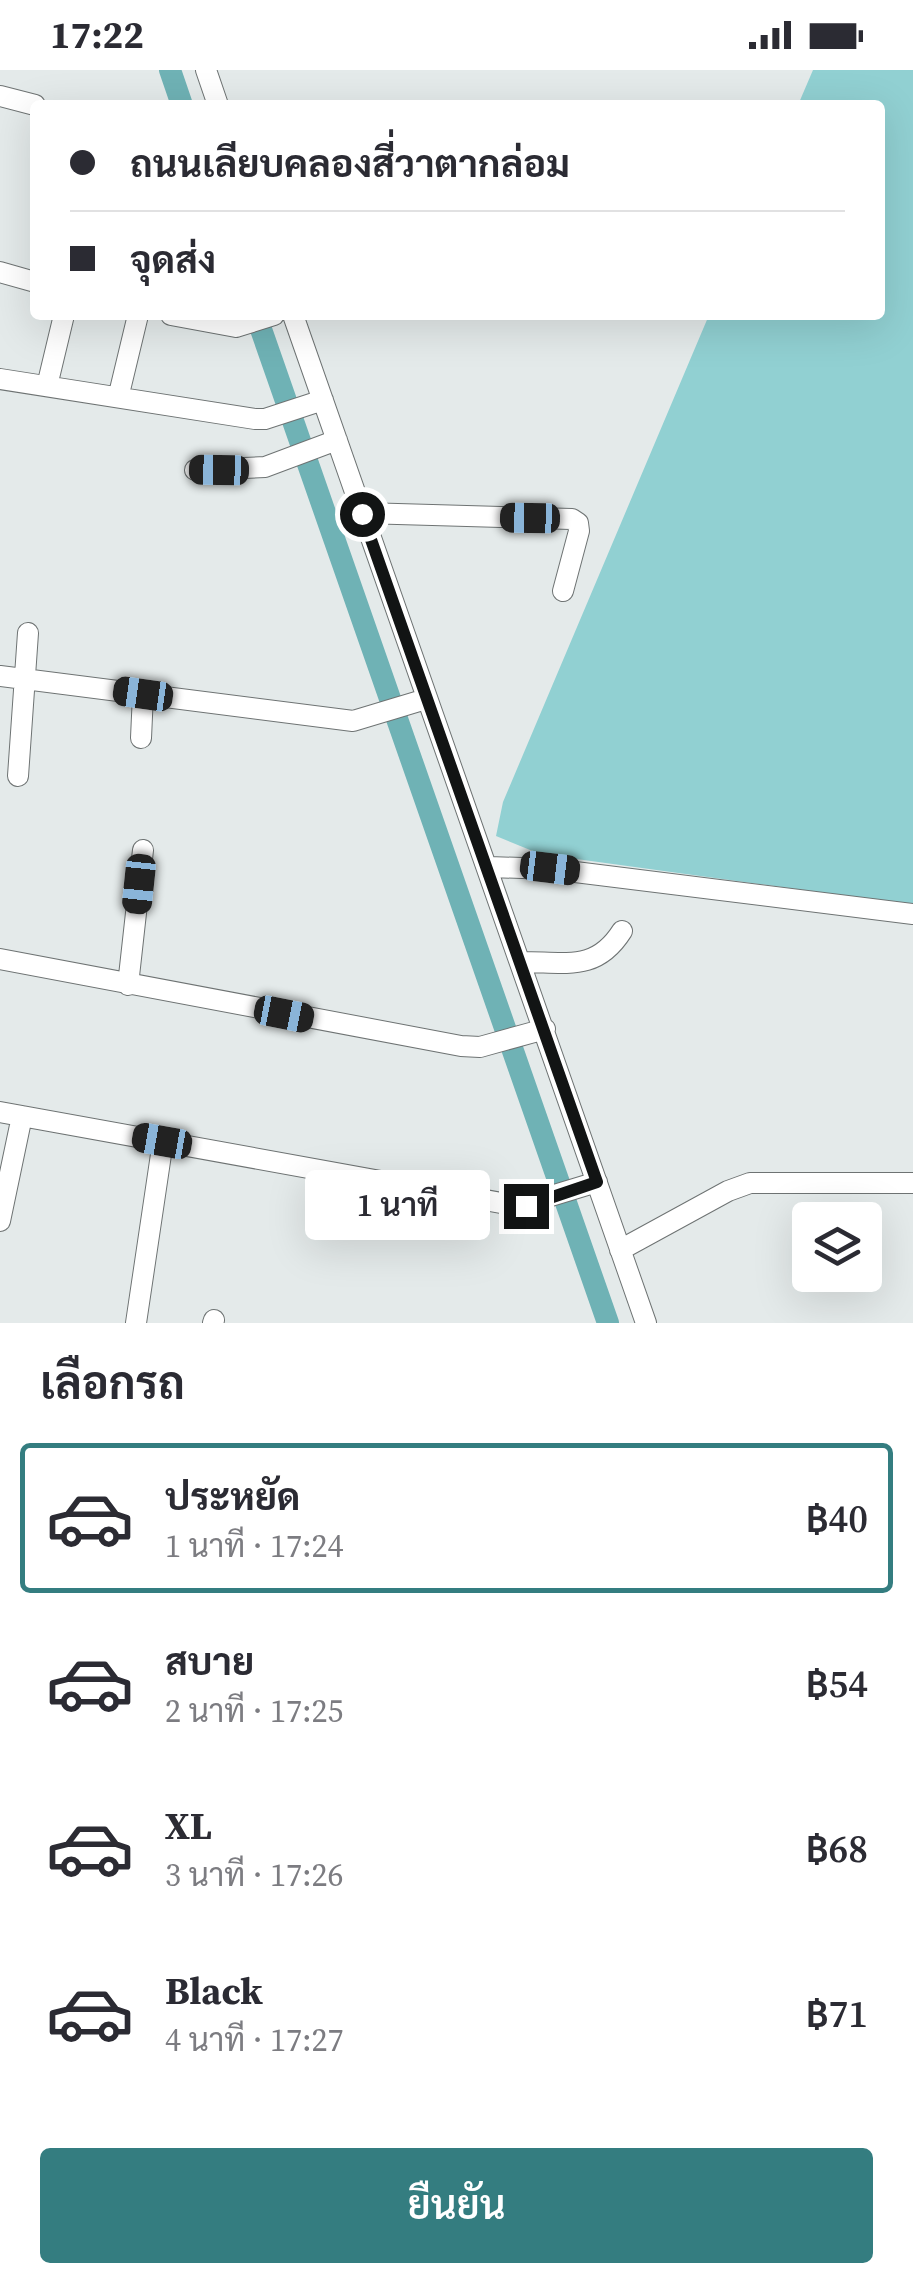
<!DOCTYPE html>
<html lang="th">
<meta charset="utf-8">
<style>
:root{--surface:#fff;--page:#f2f2f3;--text:#2b2b33;--muted:#7c7c81;--line:#e1e1e2;--accent:#347d80}
body{margin:0;font-family:"Source Serif 4",Sarabun,serif;background:var(--page);color:var(--text);height:100vh;display:flex;flex-direction:column;font-size:38px;white-space:nowrap}
*{box-sizing:border-box;margin:0}
p{font-size:32px;color:var(--muted)}
.icon{flex:none;width:55px;height:55px;fill:none;stroke:currentColor;stroke-width:2;stroke-linecap:round;stroke-linejoin:round}
.map{position:relative;height:1253px;overflow:hidden}
.details{display:flex;flex-direction:column;background:var(--surface);flex:1}
.details>*{flex:none}
.hud{position:absolute;left:30px;top:30px;width:855px;height:220px;border-radius:10px;box-shadow:0 10px 40px #0002;display:grid;align-content:center;height:220px;padding:0 40px;background:var(--surface)}
.tools{position:absolute;left:792px;top:1132px;display:grid;gap:20px}
.tools a{display:grid;place-items:center;width:90px;height:90px;border-radius:10px;background:var(--surface);box-shadow:0 10px 40px #0002;font-size:50px}
.end{position:absolute;width:45px;height:45px;margin:-22px;border:12px solid #121414;background:#fff;box-shadow:0 0 0 5px #fff}
.from{border-radius:50%}
.bubble{position:absolute;height:70px;border-radius:10px;background:var(--surface);box-shadow:0 10px 40px #0002;font-size:32px;font-weight:600;line-height:70px;text-align:center}
.car{position:absolute;width:30px;height:60px;margin:-30px -15px;border-radius:12px;box-shadow:0 0 8px 2px #0007;background:linear-gradient(#222 24%,#8ab4d8 0 40%,#222 0 76%,#8ab4d8 0 86%,#222 0)}
.hud b{display:flex;align-items:center;gap:35px;height:95px;font-size:38px}
.hud b+b{border-top:2px solid var(--line)}
.hud i{width:25px;height:25px;background:var(--text)}
ul{padding:0;list-style:none}
li{display:flex;align-items:center;gap:30px;height:150px;margin:0 20px 15px;padding:0 20px;border:5px solid transparent;border-radius:10px}
li div{flex:1}
li b{display:block;font-size:38px}
li em{font-style:normal;font-weight:600}
li.selected{border-color:var(--accent)}
li>.icon{width:90px;height:90px;stroke-width:1.5}
h2{padding:0 40px;font-size:45px;line-height:120px}
.cta{display:flex;gap:20px;margin-top:auto;padding:20px 40px}
.cta a{flex:1;height:115px;border-radius:10px;background:var(--accent);color:#fff;font-size:40px;font-weight:600;line-height:115px;text-align:center}
.status{display:flex;justify-content:space-between;align-items:center;height:70px;padding:0 50px;background:var(--surface);direction:ltr}
.status svg{height:28px;fill:currentColor}
.map>svg:first-child{display:block}
.green{fill:#91d0d2}
.lines{fill:none;stroke-linecap:round;stroke-linejoin:round}
.canal{stroke:#6fb2b5;stroke-width:22}
.minor-casing{stroke:#6e7373;stroke-width:22}
.minor{stroke:#fff;stroke-width:20}
.route{stroke:#121414;stroke-width:12}
</style>
<div class="status"><b>17:22</b><svg viewBox="0 0 49 12"><path d="M0 12V9h3v3zM5 12V6h3v6zM10 12V3h3v9zM15 12V0h3v12zM26 1h20v11H26zM47 4h2v5h-2z"/></svg></div>
<div class="map">
<svg width="913" height="1253" viewBox="0 0 913 1253">
<rect width="100%" height="100%" fill="#e4eaea"/>
<path class="green" d="M813,0h100v835l-373,-51 -44,-18 7,-34 206,-487h171v-210h-82z"/>
<g class="lines">
<path class="canal" d="M170,0l12,35
M256,245l352,1008"/>
<defs>
<path id="minor" d="M206,0l12,35
M0,26l35,9
M0,202l35,10
M171,245l65,12 38,-12
M293,245l353,1008
M0,309l255,40h10l58,-19
M47,316l17,-71
M119,324l19,-79
M195,400l70,-3 72,-27
M363,443l209,6 6,4 1,8 -16,60
M0,606l353,45 73,-22
M141,668l2,-44
M18,706l10,-143
M489,797l62,2 362,45
M0,889l461,87 19,1 65,-18
M522,892c44,0 74,10 100,-31
M128,915l15,-135
M0,1042l518,94 79,-24
M0,1151l22,-105
M620,1180l108,-59 22,-8h163
M136,1253l27,-182
M213,1253l1,-3"/>
</defs>
<use href="#minor" class="minor-casing"/>
<use href="#minor" class="minor"/>
</g>
<g class="lines">
<path class="route" d="M362,444l235,668 -71,24"/>
</g>
</svg>
<div class="tools">
<a><svg class="icon" aria-label="layers" viewBox="0 0 24 24"><path d="M12 4l9 5-9 5-9-5zM3 14l9 5 9-5"/></svg></a>
</div>
<i class="end from" style="left:362px;top:444px"></i>
<i class="end" style="left:526px;top:1136px"></i>
<div class="bubble" style="left:305px;top:1100px;width:185px">1 นาที</div>
<i class="car" style="left:219px;top:400px;rotate:271deg"></i>
<i class="car" style="left:530px;top:448px;rotate:271deg"></i>
<i class="car" style="left:143px;top:624px;rotate:278deg"></i>
<i class="car" style="left:550px;top:798px;rotate:97deg"></i>
<i class="car" style="left:139px;top:814px;rotate:186deg"></i>
<i class="car" style="left:284px;top:944px;rotate:101deg"></i>
<i class="car" style="left:162px;top:1071px;rotate:280deg"></i>
<div class="hud">
<b><i class="from"></i>ถนนเลียบคลองสี่วาตากล่อม</b>
<b><i></i>จุดส่ง</b>
</div>
</div>
<section class="details">
<h2>เลือกรถ</h2>
<ul>
<li class="selected"><svg class="icon" aria-label="car" viewBox="0 0 24 24"><path d="M5 17H2v-5l4-1 3-4h7l3 4 3 1v5h-3M9 17h6M6 11h13"/><circle cx="7" cy="17" r="2"/><circle cx="17" cy="17" r="2"/></svg><div><b>ประหยัด</b><p>1 นาที · 17:24</p></div><em>฿40</em></li>
<li><svg class="icon" aria-label="car" viewBox="0 0 24 24"><path d="M5 17H2v-5l4-1 3-4h7l3 4 3 1v5h-3M9 17h6M6 11h13"/><circle cx="7" cy="17" r="2"/><circle cx="17" cy="17" r="2"/></svg><div><b>สบาย</b><p>2 นาที · 17:25</p></div><em>฿54</em></li>
<li><svg class="icon" aria-label="car" viewBox="0 0 24 24"><path d="M5 17H2v-5l4-1 3-4h7l3 4 3 1v5h-3M9 17h6M6 11h13"/><circle cx="7" cy="17" r="2"/><circle cx="17" cy="17" r="2"/></svg><div><b>XL</b><p>3 นาที · 17:26</p></div><em>฿68</em></li>
<li><svg class="icon" aria-label="car" viewBox="0 0 24 24"><path d="M5 17H2v-5l4-1 3-4h7l3 4 3 1v5h-3M9 17h6M6 11h13"/><circle cx="7" cy="17" r="2"/><circle cx="17" cy="17" r="2"/></svg><div><b>Black</b><p>4 นาที · 17:27</p></div><em>฿71</em></li>
</ul>
<div class="cta"><a>ยืนยัน</a></div>
</section>
